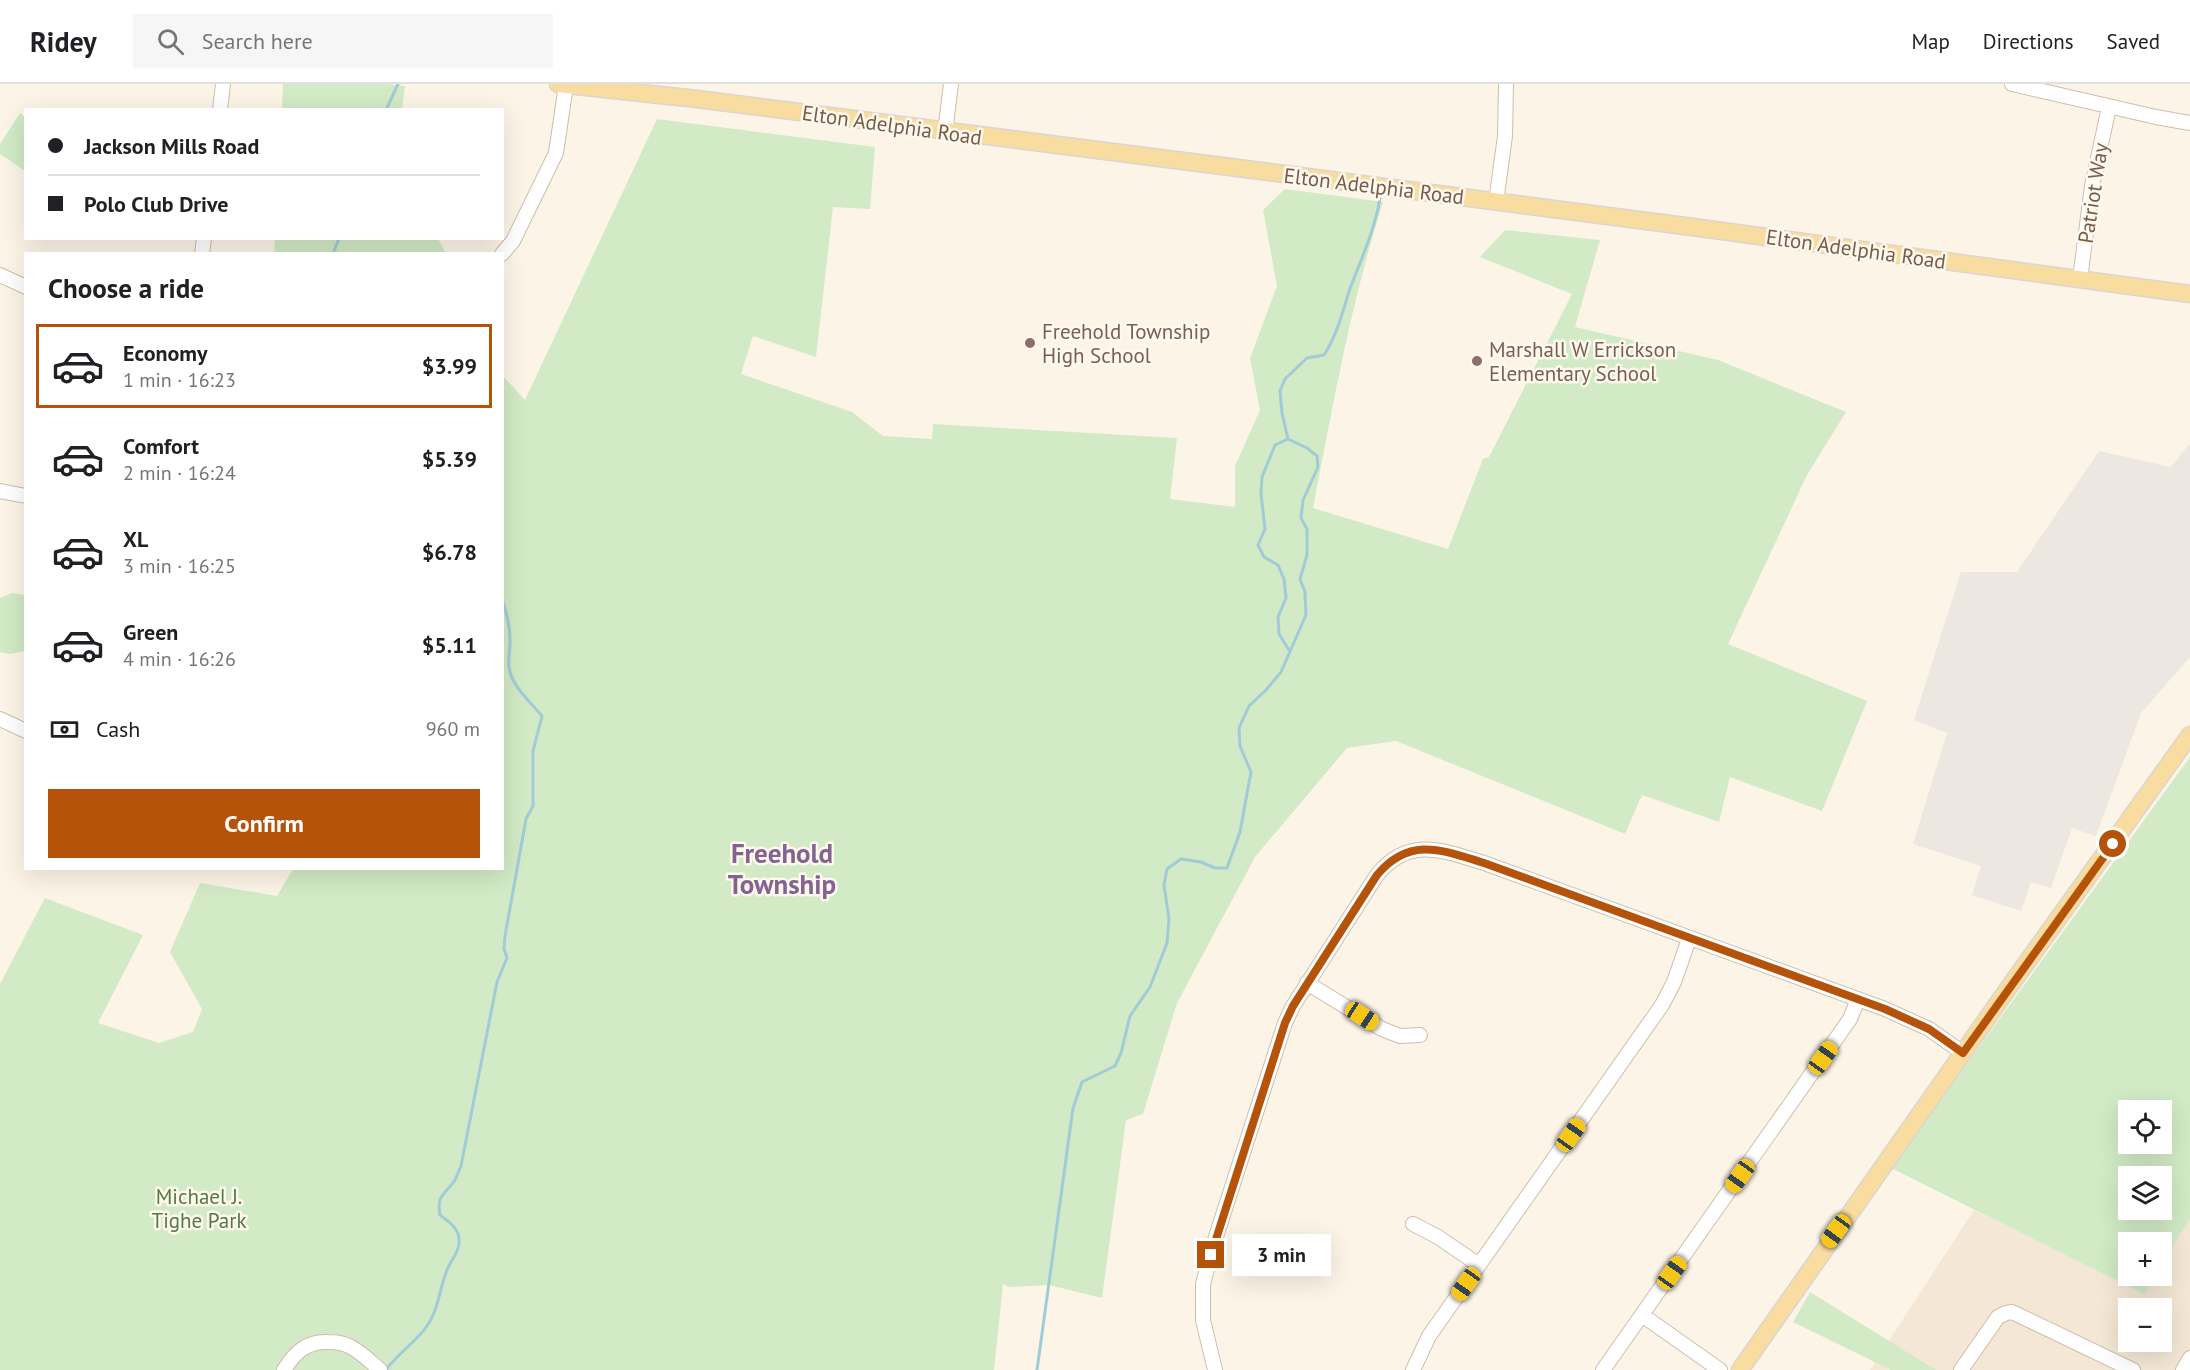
<!DOCTYPE html>
<meta charset="utf-8">
<style>
:root{--surface:#fff;--page:#f6f6f6;--text:#202124;--muted:#757577;--line:#e0e0e0;--accent:#b45309}
body{margin:0;font-family:"PT Sans",sans-serif;background:var(--page);color:var(--text);height:100vh;display:flex;flex-direction:column;font-size:22px;white-space:nowrap}
*{box-sizing:border-box;margin:0}
p{font-size:20px;color:var(--muted)}
.icon{flex:none;width:33px;height:33px;fill:none;stroke:currentColor;stroke-width:2;stroke-linecap:round;stroke-linejoin:round}
.map{position:relative;flex:1;overflow:hidden}
.details{position:absolute;left:24px;top:168px;width:480px;height:618px;display:flex;flex-direction:column;background:var(--surface);border-radius:0px;box-shadow:0 6px 24px #0002}
.details>*{flex:none}
.hud{position:absolute;left:24px;top:24px;width:480px;height:132px;border-radius:0px;box-shadow:0 6px 24px #0002;display:grid;align-content:center;height:132px;padding:0 24px;background:var(--surface)}
.controls{position:absolute;left:2118px;top:1016px;display:grid;gap:12px}
.controls a{display:grid;place-items:center;width:54px;height:54px;border-radius:0px;background:var(--surface);box-shadow:0 6px 24px #0002;font-size:30px}
.end{position:absolute;width:27px;height:27px;margin:-14px;border:8px solid #b45309;background:#fff;box-shadow:0 0 0 3px #fff}
.from{border-radius:50%}
.bubble{position:absolute;height:42px;border-radius:0px;background:var(--surface);box-shadow:0 6px 24px #0002;font-size:20px;font-weight:700;line-height:42px;text-align:center}
.car{position:absolute;width:18px;height:36px;margin:-18px -9px;border-radius:8px;box-shadow:0 0 4px 2px #0007;background:linear-gradient(#f5c518 24%,#345 0 40%,#f5c518 0 76%,#345 0 86%,#f5c518 0)}
.hud b{display:flex;align-items:center;gap:21px;height:57px;font-size:22px}
.hud b+b{border-top:2px solid var(--line)}
.hud i{width:15px;height:15px;background:var(--text)}
ul{padding:0;list-style:none}
li{display:flex;align-items:center;gap:18px;height:84px;margin:0 12px 9px;padding:0 12px;border:3px solid transparent;border-radius:0px}
li div{flex:1}
li b{display:block;font-size:22px}
li em{font-style:normal;font-weight:700}
li.selected{border-color:var(--accent)}
li>.icon{width:54px;height:54px;stroke-width:1.5}
h2{padding:0 24px;font-size:27px;line-height:72px}
.pay{display:flex;align-items:center;gap:15px;height:66px;padding:0 24px;font-size:22px}
.pay p{margin-inline-start:auto}
.cta{display:flex;gap:12px;margin-top:auto;padding:12px 24px}
.cta a{flex:1;height:69px;border-radius:0px;background:var(--accent);color:#fff;font-size:24px;font-weight:700;line-height:69px;text-align:center}
header{display:flex;align-items:center;gap:36px;box-sizing:border-box;height:84px;padding:0 30px;background:var(--surface);border-bottom:2px solid var(--line)}
header strong{font-size:28px}
nav{display:flex;gap:33px;margin-inline-start:auto;font-size:21px}
.search{width:420px;height:54px;background:var(--page);display:flex;align-items:center;gap:15px;box-sizing:border-box;padding:0 21px;border-radius:0px;color:var(--muted);font-size:22px}
.map>svg:first-child{display:block}
.residential{fill:#f4e7d5;fill-rule:evenodd}
.industrial{fill:#ece7e0}
.green{fill:#d2eac5;fill-rule:evenodd}
.lines{fill:none;stroke-linecap:round;stroke-linejoin:round}
.stream{stroke:#a1ccd7;stroke-width:3}
.minor-casing{stroke:#cebdad;stroke-width:16}
.major-casing{stroke:#dbd5d0;stroke-width:19}
.minor{stroke:#fff;stroke-width:14}
.major{stroke:#f9dca0;stroke-width:16}
.route{stroke:#b45309;stroke-width:8}
.education-dot{fill:#8d6e63;stroke:#fff8ed;stroke-width:2}
.labels{text-anchor:middle;dominant-baseline:central;stroke-width:5;stroke-linejoin:round;paint-order:stroke}
.street-label{font-size:21px;fill:#755c4b;stroke:#fff8ed}
.education-label{font-size:21px;fill:#785e54;stroke:#fff8ed;text-anchor:start}
.park-label{font-size:21px;fill:#517b43;stroke:#fff8ed}
.district-label{font-size:27px;font-weight:bold;fill:#846392;stroke:#fff8ed}
</style>
<header>
<strong>Ridey</strong>
<div class="search"><svg class="icon" aria-label="search" viewBox="0 0 24 24"><circle cx="10" cy="10" r="6"/><path d="M15 15l6 6"/></svg>Search here</div>
<nav><a>Map</a><a>Directions</a><a>Saved</a></nav>
</header>
<div class="map">
<svg width="2190" height="1286" viewBox="0 0 2190 1286">
<rect width="100%" height="100%" fill="#fcf5e7"/>
<path class="residential" d="M1974,1126l170,83 12,-18h6v-10l28,-46v151h-320zM2128,1224h34v33h-34z"/>
<path class="industrial" d="M2190,359v214l-49,56 -44,120 -2,3 -23,-8 -21,60 -20,-6 -10,29 -49,-16 9,-29 -68,-22 34,-111 -33,-13 47,-148h56l82,-121 72,16z"/>
<path class="green" d="M283,0h105l17,2 -3,23h-120z
M20,29l5,4v54l-25,-17v-10z
M657,35l218,28 -5,62 -37,-2 -17,150 -63,-21 -12,38 111,38 31,24 49,3 1,-15 244,14 -7,61 65,8v-41l25,-56 -10,-52 27,-72 -14,-76 22,-21 98,13c-32,100 -50,203 -70,306l135,41 35,-90 6,-2 83,-163 -92,-37 25,-27 95,10 -25,87 143,33 128,52 -39,63 -79,169 139,57 -45,110 -92,-34 -11,45 -77,-27 -17,39 -229,-93 -49,7 -92,109 -78,146 -34,111 -17,6 -24,178 -53,-13 -40,2 -6,-3 -9,86h-994v-386l45,-86 98,37 -45,88 61,20 34,-11 9,-23 -32,-57 30,-69 77,13 16,-27 209,-1 1,-492 22,24z
M275,155h163l8,14h-172z
M12,509l13,2 1,56 -16,3 -10,-2v-54z
M2190,673v462l-28,46v-23h-34v33h28l-12,19 -253,-126zM2128,1026h34v33h-34zM2128,1092h34v33h-34z
M1810,1208l126,78h-45l-98,-48z"/>
<g class="lines">
<path class="stream" d="M386,26l12,-26
M333,170l6,-16
M1288,355l-6,-26 -2,-22 5,-12 22,-21 17,-3c14,-21 19,-46 27,-69 11,-29 24,-57 29,-88
M386,1286c12,-17 29,-27 41,-44 11,-15 13,-39 20,-56 4,-10 13,-19 12,-30 0,-12 -10,-18 -19,-25 -4,-20 5,-20 15,-35 2,-4 4,-10 6,-14l36,-184 10,-24 -3,-9 1,-13 21,-117 7,-13v-55l9,-35c-10,-12 -23,-23 -30,-38 -6,-13 -2,-23 -2,-37 0,-15 -3,-28 -8,-42
M1037,1286l36,-262 9,-26 33,-16 6,-13 9,-37 20,-29 17,-44 2,-24 -5,-34 3,-16 14,-10 20,3 14,6h12l13,-36 11,-60 -11,-26 -1,-18 10,-22 17,-16 15,-18 25,-57 -1,-23 -5,-13 7,-24v-26l-6,-11 2,-18 15,-33 -1,-11 -10,-8 -19,-9 -13,6 -13,32 -1,17 4,35 -7,16 6,12 14,8 6,14 2,19 -8,19 1,17 10,16"/>
<defs>
<path id="minor" d="M2012,0l144,33 34,6
M220,26l3,-26
M945,48l6,-48
M1496,118l9,-66 1,-52
M202,170l2,-16
M502,170l11,-13 43,-88 10,-68
M0,191l26,12
M2080,195l12,-93 17,-79
M0,407l26,5
M0,635l26,12
M1307,899l75,46 18,7 20,-1
M1413,1140l25,13 41,28
M1642,1231l78,55
M284,1286c11,-18 23,-29 44,-28 8,0 16,1 23,5 11,6 20,15 29,23
M1215,1286l-12,-50v-36l11,-41 71,-220 8,-17 84,-131c32,-39 65,-25 107,-12l401,146 44,20 34,24
M1413,1286l16,-34 233,-331 12,-23 15,-43
M1603,1286l247,-351 8,-20
M1961,1286l37,-53 8,-4 6,-1 121,58
M2183,1286l7,-12"/>
<path id="major" d="M558,0l139,15 541,69 447,58 505,68
M1740,1286l272,-387 178,-248"/>
</defs>
<use href="#minor" class="minor-casing"/>
<use href="#major" class="major-casing"/>
<use href="#minor" class="minor"/>
<use href="#major" class="major"/>
</g>
<g class="lines">
<path class="route" d="M1211,1171l74,-232 8,-17 84,-131c33,-39 65,-25 107,-12l401,146 44,20 34,24 150,-209"/>
</g>
<g class="education-dot">
<circle cx="1030" cy="259" r="6"/>
<circle cx="1477" cy="277" r="6"/>
</g>
<g class="labels">
<g class="street-label">
<text transform="translate(892 41) rotate(8)">Elton Adelphia Road</text>
<text transform="translate(1374 102) rotate(7)">Elton Adelphia Road</text>
<text transform="translate(2093 109) rotate(-81)">Patriot Way</text>
<text transform="translate(1856 165) rotate(8)">Elton Adelphia Road</text>
</g>
<g class="education-label">
<text x="1042" y="247">Freehold Township<tspan x="1042" dy="24">High School</tspan></text>
<text x="1489" y="265">Marshall W Errickson<tspan x="1489" dy="24">Elementary School</tspan></text>
</g>
<g class="park-label">
<text x="199" y="1112">Michael J.<tspan x="199" dy="24">Tighe Park</tspan></text>
</g>
<g class="district-label">
<text x="782" y="769">Freehold<tspan x="782" dy="31">Township</tspan></text>
</g>
</g>
</svg>
<div class="controls">
<a><svg class="icon" aria-label="locate" viewBox="0 0 24 24"><circle cx="12" cy="12" r="6"/><path d="M12 2v4M12 18v4M2 12h4M18 12h4"/></svg></a>
<a><svg class="icon" aria-label="layers" viewBox="0 0 24 24"><path d="M12 4l9 5-9 5-9-5zM3 14l9 5 9-5"/></svg></a>
<a>+</a>
<a>−</a>
</div>
<i class="end from" style="left:2113px;top:760px"></i>
<i class="end" style="left:1211px;top:1171px"></i>
<div class="bubble" style="left:1232px;top:1150px;width:99px">3 min</div>
<i class="car" style="left:1362px;top:932px;rotate:123deg"></i>
<i class="car" style="left:1823px;top:974px;rotate:35deg"></i>
<i class="car" style="left:1571px;top:1051px;rotate:35deg"></i>
<i class="car" style="left:1740px;top:1092px;rotate:215deg"></i>
<i class="car" style="left:1836px;top:1147px;rotate:216deg"></i>
<i class="car" style="left:1672px;top:1189px;rotate:35deg"></i>
<i class="car" style="left:1466px;top:1200px;rotate:215deg"></i>
<div class="hud">
<b><i class="from"></i>Jackson Mills Road</b>
<b><i></i>Polo Club Drive</b>
</div>
<section class="details">
<h2>Choose a ride</h2>
<ul>
<li class="selected"><svg class="icon" aria-label="car" viewBox="0 0 24 24"><path d="M5 17H2v-5l4-1 3-4h7l3 4 3 1v5h-3M9 17h6M6 11h13"/><circle cx="7" cy="17" r="2"/><circle cx="17" cy="17" r="2"/></svg><div><b>Economy</b><p>1 min · 16:23</p></div><em>$3.99</em></li>
<li><svg class="icon" aria-label="car" viewBox="0 0 24 24"><path d="M5 17H2v-5l4-1 3-4h7l3 4 3 1v5h-3M9 17h6M6 11h13"/><circle cx="7" cy="17" r="2"/><circle cx="17" cy="17" r="2"/></svg><div><b>Comfort</b><p>2 min · 16:24</p></div><em>$5.39</em></li>
<li><svg class="icon" aria-label="car" viewBox="0 0 24 24"><path d="M5 17H2v-5l4-1 3-4h7l3 4 3 1v5h-3M9 17h6M6 11h13"/><circle cx="7" cy="17" r="2"/><circle cx="17" cy="17" r="2"/></svg><div><b>XL</b><p>3 min · 16:25</p></div><em>$6.78</em></li>
<li><svg class="icon" aria-label="car" viewBox="0 0 24 24"><path d="M5 17H2v-5l4-1 3-4h7l3 4 3 1v5h-3M9 17h6M6 11h13"/><circle cx="7" cy="17" r="2"/><circle cx="17" cy="17" r="2"/></svg><div><b>Green</b><p>4 min · 16:26</p></div><em>$5.11</em></li>
</ul>
<div class="pay"><svg class="icon" aria-label="cash" viewBox="0 0 24 24"><path d="M3 7h18v10H3z"/><circle cx="12" cy="12" r="2"/></svg>Cash<p>960 m</p></div>
<div class="cta"><a>Confirm</a></div>
</section>
</div>
